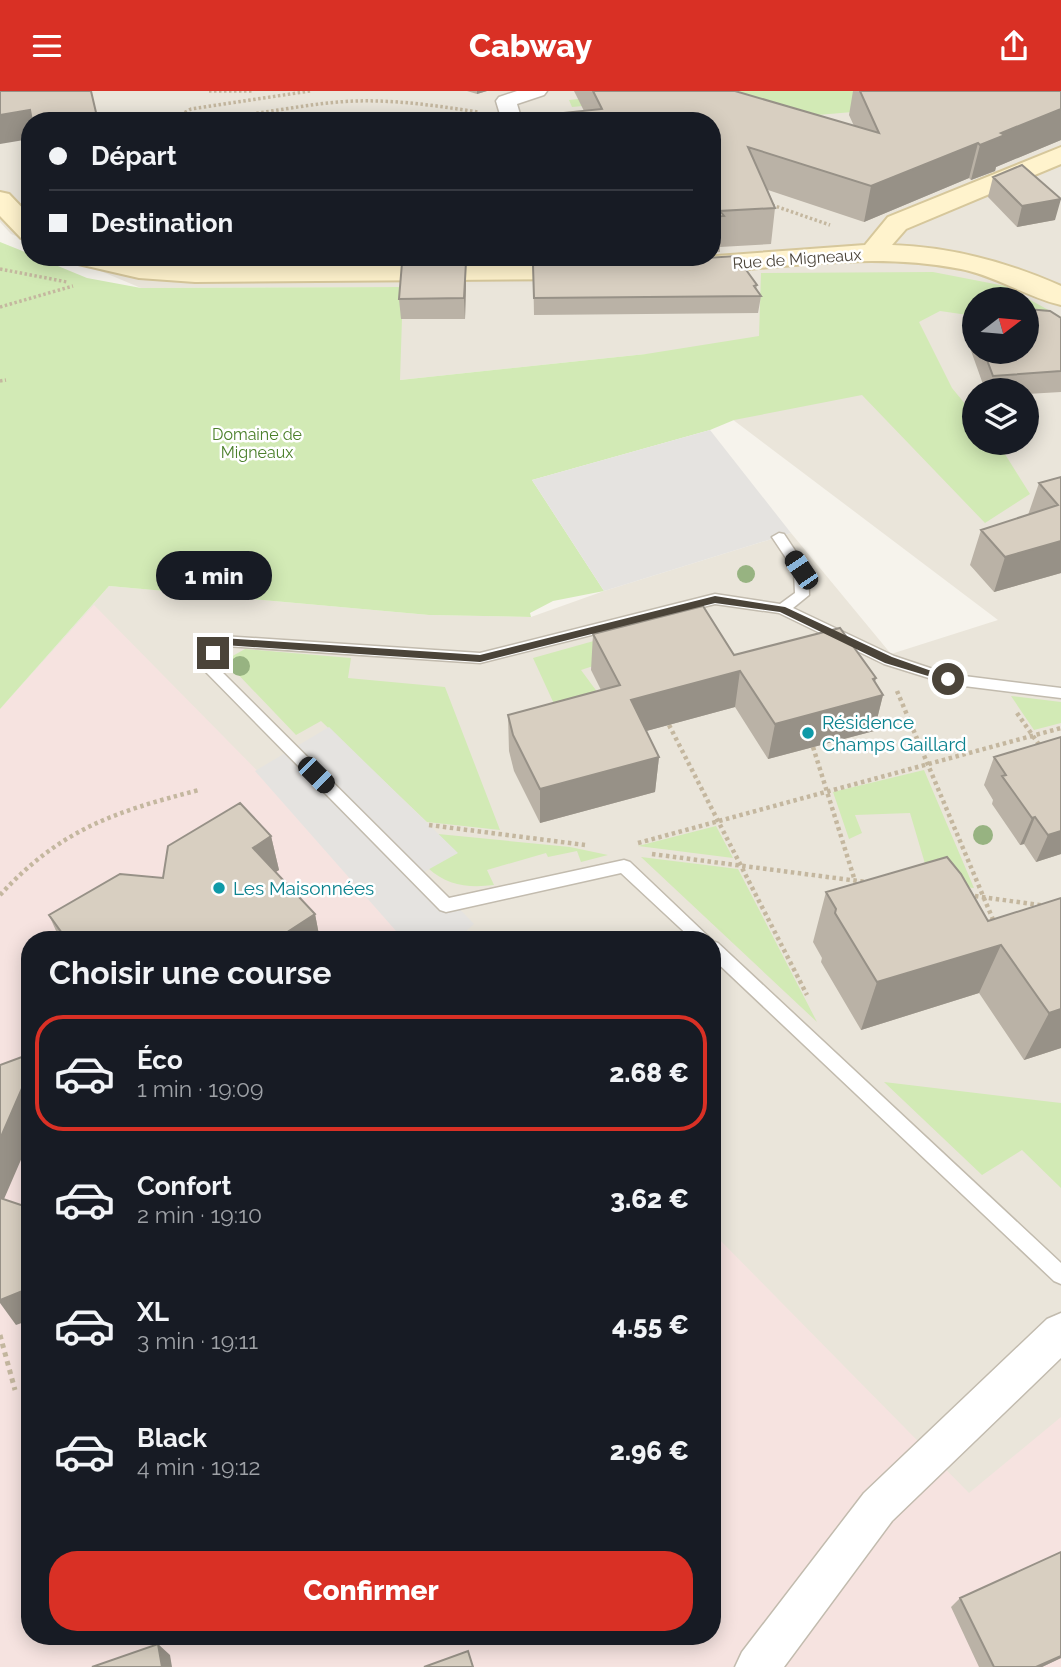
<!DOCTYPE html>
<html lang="fr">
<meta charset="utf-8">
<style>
:root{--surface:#171b24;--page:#242831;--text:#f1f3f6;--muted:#9ea1a6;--line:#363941;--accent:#d93025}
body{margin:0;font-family:Raleway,sans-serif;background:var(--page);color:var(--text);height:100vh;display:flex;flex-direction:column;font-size:26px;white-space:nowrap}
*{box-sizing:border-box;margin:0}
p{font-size:23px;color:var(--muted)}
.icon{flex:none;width:38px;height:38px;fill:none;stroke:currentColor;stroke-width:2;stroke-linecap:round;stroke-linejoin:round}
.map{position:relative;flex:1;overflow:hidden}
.panel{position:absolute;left:21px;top:840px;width:700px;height:714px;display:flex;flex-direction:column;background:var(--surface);border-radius:28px;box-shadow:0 4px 18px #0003}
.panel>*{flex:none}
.hud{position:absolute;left:21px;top:21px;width:700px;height:154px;border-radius:28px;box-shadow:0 4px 18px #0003;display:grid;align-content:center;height:154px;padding:0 28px;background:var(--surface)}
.needle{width:46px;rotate:74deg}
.buttons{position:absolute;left:962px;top:196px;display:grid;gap:14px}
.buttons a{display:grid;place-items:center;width:77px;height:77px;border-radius:50%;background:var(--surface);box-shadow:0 4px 18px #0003;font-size:35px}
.end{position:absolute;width:32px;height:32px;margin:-16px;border:9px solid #4b4439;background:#fff;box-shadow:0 0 0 4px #fff}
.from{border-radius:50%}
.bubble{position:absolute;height:49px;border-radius:24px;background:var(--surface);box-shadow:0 4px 18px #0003;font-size:23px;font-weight:800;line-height:49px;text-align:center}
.car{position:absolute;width:21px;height:42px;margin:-21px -10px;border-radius:9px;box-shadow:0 0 5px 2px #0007;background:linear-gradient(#222 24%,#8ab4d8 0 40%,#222 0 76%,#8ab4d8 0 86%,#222 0)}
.hud b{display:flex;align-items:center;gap:24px;height:66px;font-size:26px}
.hud b+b{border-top:2px solid var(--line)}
.hud i{width:18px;height:18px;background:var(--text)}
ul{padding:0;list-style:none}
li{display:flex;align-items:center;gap:21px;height:116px;margin:0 14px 10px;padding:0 14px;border:4px solid transparent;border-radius:28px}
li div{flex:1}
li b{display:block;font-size:26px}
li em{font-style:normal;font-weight:800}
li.active{border-color:var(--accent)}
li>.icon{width:63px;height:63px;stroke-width:1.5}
h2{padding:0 28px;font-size:32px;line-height:84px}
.action{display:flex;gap:14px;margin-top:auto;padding:14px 28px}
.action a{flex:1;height:80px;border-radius:28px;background:var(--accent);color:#fff;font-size:28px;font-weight:800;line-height:80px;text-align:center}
header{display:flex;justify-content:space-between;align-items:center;height:91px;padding:0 28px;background:var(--accent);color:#fff;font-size:32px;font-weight:800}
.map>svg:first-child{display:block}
.residential{fill:#eae5da;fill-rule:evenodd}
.medical{fill:#f6e3e0}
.green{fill:#d2eab5}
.parking{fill:#e5e3e0}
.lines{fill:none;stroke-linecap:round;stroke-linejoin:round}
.lane-casing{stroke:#c2bbae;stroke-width:3}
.street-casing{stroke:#c2bbae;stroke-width:3}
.secondary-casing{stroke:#d6c79b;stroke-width:4}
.path-far2{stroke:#c4b79f;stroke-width:3.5;stroke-dasharray:2.5 2.5;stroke-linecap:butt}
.path-far1{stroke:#c4b79f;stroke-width:4.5;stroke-dasharray:3.5 3.5;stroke-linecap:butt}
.path{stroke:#c4b79f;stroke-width:5;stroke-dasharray:4.5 4.5;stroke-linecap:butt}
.lane{fill:#fff;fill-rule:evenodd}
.street{fill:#fff;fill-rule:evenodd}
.secondary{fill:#fff3cd;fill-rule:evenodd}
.tree{fill:#97b381}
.wall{fill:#bab2a6}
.shaded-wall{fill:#979187}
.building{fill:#d8cfc1;stroke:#979187;stroke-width:2}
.route{fill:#4b4439}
.culture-dot{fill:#0f9aa8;stroke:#fff;stroke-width:2.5}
.labels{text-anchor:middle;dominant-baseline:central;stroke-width:5;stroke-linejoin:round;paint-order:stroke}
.far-street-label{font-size:16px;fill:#4b4439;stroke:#fff}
.far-park-label{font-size:16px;fill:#4a7f2a;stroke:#fff}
.culture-label{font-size:19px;fill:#0d838f;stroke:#fff;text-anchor:start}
</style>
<header><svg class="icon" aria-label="menu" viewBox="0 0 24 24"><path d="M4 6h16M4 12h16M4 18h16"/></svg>Cabway<svg class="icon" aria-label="share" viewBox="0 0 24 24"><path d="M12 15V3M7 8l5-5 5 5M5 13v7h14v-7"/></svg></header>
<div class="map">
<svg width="1061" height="1576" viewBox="0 0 1061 1576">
<rect width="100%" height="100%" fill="#f6f3ec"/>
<path class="residential" d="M0,0h1061v1576h-1061v-958l109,-123 320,29 102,2 73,-26 187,-58 100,121 107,-34 -352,-266 -246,26 -3,-12 6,-81 -262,1 -74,-31h645v-136h-682v121l-19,-8 -11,-12zM975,208h52v53h-52zM975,299h52v53h-52zM30,849h682v696h-682z"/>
<path class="medical" d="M94,514l330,335h-394v696h682v-404l257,261 92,-76v250h-1061v-958z"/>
<path class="green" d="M648,0h413l-115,13 -234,20v-3l-98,-18 -42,4 -3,-7z
M0,151l30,12v3h6l51,21 54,10 262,-1 -3,93 246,-26 113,-18 2,-63 172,-1 72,14 56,31v22l-34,-14v-26h-52v17l-35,-5 -21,11 33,66 23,28v27h23l32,51 -45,29 -123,-128 -128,25 -24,10 -178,50 72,111 -51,10 -23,12 1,4 -102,-2 -320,-29 -109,123z
M608,546l22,17 -49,16 31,42 -46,18 -33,-72z
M245,558l106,9 -3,20 97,9 55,143 -73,-8 -106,-101 -25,14 -65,-68 -2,-9z
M1011,605l50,6v21l-27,7z
M924,679l50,118 -43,-4 -21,-71 -55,2 7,18 -13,6 -16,-47z
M716,735l17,32 -95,-12z
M438,743l132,13 38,8 -27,7 -4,-11 -29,6 -2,-4 -59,17 7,15c-25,3 -47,1 -66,-17l29,-15z
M641,766l97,12 79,153z
M884,991l177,21v85l-39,-38 -40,25z"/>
<path class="parking" d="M710,339l81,103 -187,58 -72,-111z
M329,636l129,126 -34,19 50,52 -18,16h-52l-149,-169z"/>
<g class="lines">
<defs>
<path id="lane" d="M779,442l5,1 24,36 1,25 -16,13 101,48 54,18 113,14v10l-113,-14 -64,-20 -105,-51 -64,-9 -235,59 -254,-17 -13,17 236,235 175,-38 6,2 82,78h-19l-72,-67 -175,39 -6,-2 -242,-246 19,-27 5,-1 258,17 235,-59 65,10 15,-11 -1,-23 -22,-33z
M712,850l6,2 343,320v21l-7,-3 -342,-323z"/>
<path id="street" d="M517,0h30l-3,4 -27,9 5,17h-20l-6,-20 3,-4z
M1061,1222v45l-169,163 -108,146h-49l7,-15 122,-159 183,-174z"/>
<path id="secondary" d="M1061,56v17l-155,65 -14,16c59,2 115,17 169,41v19c-34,-8 -65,-29 -100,-36 -90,-18 -182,-1 -272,5l-10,-2 -4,-6 4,-6 10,-2 176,-13 23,-28z
M0,101l9,2 21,22v24l-9,-2 -21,-22z
M71,166h45l79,9 392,-3 10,2 4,6 -4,6 -10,2 -392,3 -56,-4 -65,-15z"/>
</defs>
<use href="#lane" class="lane-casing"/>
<use href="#street" class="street-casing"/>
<use href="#secondary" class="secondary-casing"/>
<path class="path-far2" d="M209,0h45
M310,0l-119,18 -7,4v4c53,4 103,-11 155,-15 46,-4 93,3 139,10
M772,114l58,20
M0,178l67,13
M0,216l73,-21
M0,290l6,-1"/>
<path class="path-far1" d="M897,600l97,231
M1017,622l25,36
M669,634l138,270
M813,656l42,134
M429,734l156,20
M638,752l423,-115
M652,763l214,28
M0,804c61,-66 114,-83 199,-105
M968,804l78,11"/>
<path class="path" d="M0,1244l15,55"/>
<use href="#lane" class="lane"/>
<use href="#street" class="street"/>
<use href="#secondary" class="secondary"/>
</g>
<g class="tree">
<circle cx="746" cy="483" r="9"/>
<circle cx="240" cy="575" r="10"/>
<circle cx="983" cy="744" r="10"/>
</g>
<path class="wall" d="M467,0h20l-10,3z
M574,0h161l119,35 -5,-11 4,-24h208v49l-65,27 -1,4 -24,9 -2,-2 -105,44 -96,-32 7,18 -4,36 -51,3v5l-8,1v-132l-128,-10z
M993,86l62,43 -38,7 -29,-30z
M405,166h62v4l-62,1z
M532,166h102l-102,3z
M533,174l224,20 -1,4 5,7 -3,17 -224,2z
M466,192l-1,36h-64l-2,-20z
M969,220h6v41h52l34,-34v74l-34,2v-4h-42l-21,-59z
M1061,386v96l-67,19 -24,-27 11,-35 47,-15 11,-32z
M593,543l141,21 141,27 8,13 -9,36 -106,28 -33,-52 -89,24 13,26 -4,35 -115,31 -26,-52 -5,-20 -1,-36 93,-25 -10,-20z
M1061,646v117l-25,8 -12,-18 -4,1 -28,-41 1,-4 -9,-15 10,-28z
M271,745l8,34 -4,2 40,42 5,26h-260l-11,-25 114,-37z
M826,801l162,29 73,-23v150l-37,12 -45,-67 -118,37 -40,-68 1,-4 -9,-16z
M1061,1461v106l-19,9h-63l-28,-60 9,-9z"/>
<path class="shaded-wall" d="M477,0h10l-10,3z
M1061,18v31l-65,27 -1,4 -24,9 9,-35 21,-12z
M30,19l3,11h-3v18l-30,5v-29z
M978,52l-9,35 -105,44 7,-36z
M1061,108l-6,21 -38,7 5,-21z
M466,171v21l-1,36 -1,-21z
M1061,450v32l-67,19 11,-35z
M740,580l-5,36 -107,29 3,-36z
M876,587l-6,21 13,-4 -9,36 -106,28 7,-35z
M659,666l-4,35 -115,31v-34z
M1035,726l-11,27 -4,1 12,-27z
M1061,740v23l-25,8 12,-27z
M271,745l8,34 -18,11 -8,-33z
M315,823l5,26h-45z
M1001,854l-22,48 -118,37 16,-48z
M1061,918v39l-37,12 25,-47z
M30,979v69l-29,67 -1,-2v-65z
M30,1197v32l-14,5 -16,-22v-3z
M158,1553l12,11 2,12h-10z
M1061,1565v2l-19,9h-6z"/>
<path class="building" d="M0,0h91l7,30h-66l-2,-11 -30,5z
M593,0h142l144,42 -19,-42h201v18l-60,24 4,2 -25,10 -2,-2 -107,43 -123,-39 27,61 -55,3 4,5 -12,1v-96h-227l117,-12z
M1022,74l39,34 -39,7 -29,-29z
M736,165l21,29 -3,1 7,10 -227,2 -1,-33 84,-1z
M466,171l-2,36 -65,1 3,-36z
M1027,218l23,2 11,7v53l-68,5 -9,-24h43z
M969,220h6v16z
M1061,386v64l-56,16 -24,-27 77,-25 -19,-22z
M703,515l31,49 106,-27 36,50 -3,1 10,16 -108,29 -35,-53 -109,29 28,57 -119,32 -27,-54 -5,-20 112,-30 -27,-51z
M1061,646v94l-13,4 -13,-18 -3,1 -30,-42 4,-1 -12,-18z
M240,712l31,33 -18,12 62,66 -40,26h-208l-18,-25 71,-41 43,4 5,-32z
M947,766l14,17 27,47 73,-23v111l-12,4 -48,-68 -124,37 -42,-69 1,-4 -10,-17z
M30,963v16l-30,69v-74z
M0,1107l30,10v80l-30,12z
M1061,1461v104l-25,11h-42l-34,-69z
M158,1553l4,23h-70z
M468,1560l5,16h-49z"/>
<path class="route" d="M715,505l70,11 107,50 62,22 -6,3 -63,-19 -105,-51 -65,-9 -235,59 -256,-17 -7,10 -9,-2 14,-15 258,17z"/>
<g class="culture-dot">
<circle cx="808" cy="642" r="7"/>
<circle cx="219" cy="797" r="7"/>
</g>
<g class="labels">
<g class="far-street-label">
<text transform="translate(797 168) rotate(-4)">Rue de Migneaux</text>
</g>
<g class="far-park-label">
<text x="257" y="343">Domaine de<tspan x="257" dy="18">Migneaux</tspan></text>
</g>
<g class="culture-label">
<text x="822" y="631">Résidence<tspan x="822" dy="22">Champs Gaillard</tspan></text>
<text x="233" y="797">Les Maisonnées</text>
</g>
</g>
</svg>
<div class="buttons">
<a><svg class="needle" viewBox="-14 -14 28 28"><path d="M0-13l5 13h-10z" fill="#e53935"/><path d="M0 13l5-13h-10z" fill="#9ea1a6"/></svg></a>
<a><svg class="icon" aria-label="layers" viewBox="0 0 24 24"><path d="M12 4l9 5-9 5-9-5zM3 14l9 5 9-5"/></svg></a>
</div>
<i class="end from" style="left:948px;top:588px"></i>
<i class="end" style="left:213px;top:562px"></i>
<div class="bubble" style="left:156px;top:460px;width:116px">1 min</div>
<i class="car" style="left:801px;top:479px;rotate:326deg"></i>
<i class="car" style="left:316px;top:684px;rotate:135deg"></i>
<div class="hud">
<b><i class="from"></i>Départ</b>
<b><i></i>Destination</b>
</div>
<section class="panel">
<h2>Choisir une course</h2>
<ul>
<li class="active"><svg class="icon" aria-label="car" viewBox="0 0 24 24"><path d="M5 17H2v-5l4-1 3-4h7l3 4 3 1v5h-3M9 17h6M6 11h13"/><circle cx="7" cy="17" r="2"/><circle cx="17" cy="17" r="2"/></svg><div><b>Éco</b><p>1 min · 19:09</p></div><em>2.68 €</em></li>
<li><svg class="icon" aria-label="car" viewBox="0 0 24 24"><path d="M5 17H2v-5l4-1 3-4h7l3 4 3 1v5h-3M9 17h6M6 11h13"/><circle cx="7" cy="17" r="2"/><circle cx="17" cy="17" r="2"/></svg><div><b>Confort</b><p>2 min · 19:10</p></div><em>3.62 €</em></li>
<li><svg class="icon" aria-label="car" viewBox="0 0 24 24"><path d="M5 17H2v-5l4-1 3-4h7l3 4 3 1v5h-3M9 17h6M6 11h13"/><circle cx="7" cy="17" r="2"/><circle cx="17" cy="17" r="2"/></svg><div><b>XL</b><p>3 min · 19:11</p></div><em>4.55 €</em></li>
<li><svg class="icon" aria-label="car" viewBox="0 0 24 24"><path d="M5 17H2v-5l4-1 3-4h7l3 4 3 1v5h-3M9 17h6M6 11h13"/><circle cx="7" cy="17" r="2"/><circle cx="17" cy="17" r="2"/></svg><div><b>Black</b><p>4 min · 19:12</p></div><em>2.96 €</em></li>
</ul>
<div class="action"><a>Confirmer</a></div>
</section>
</div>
